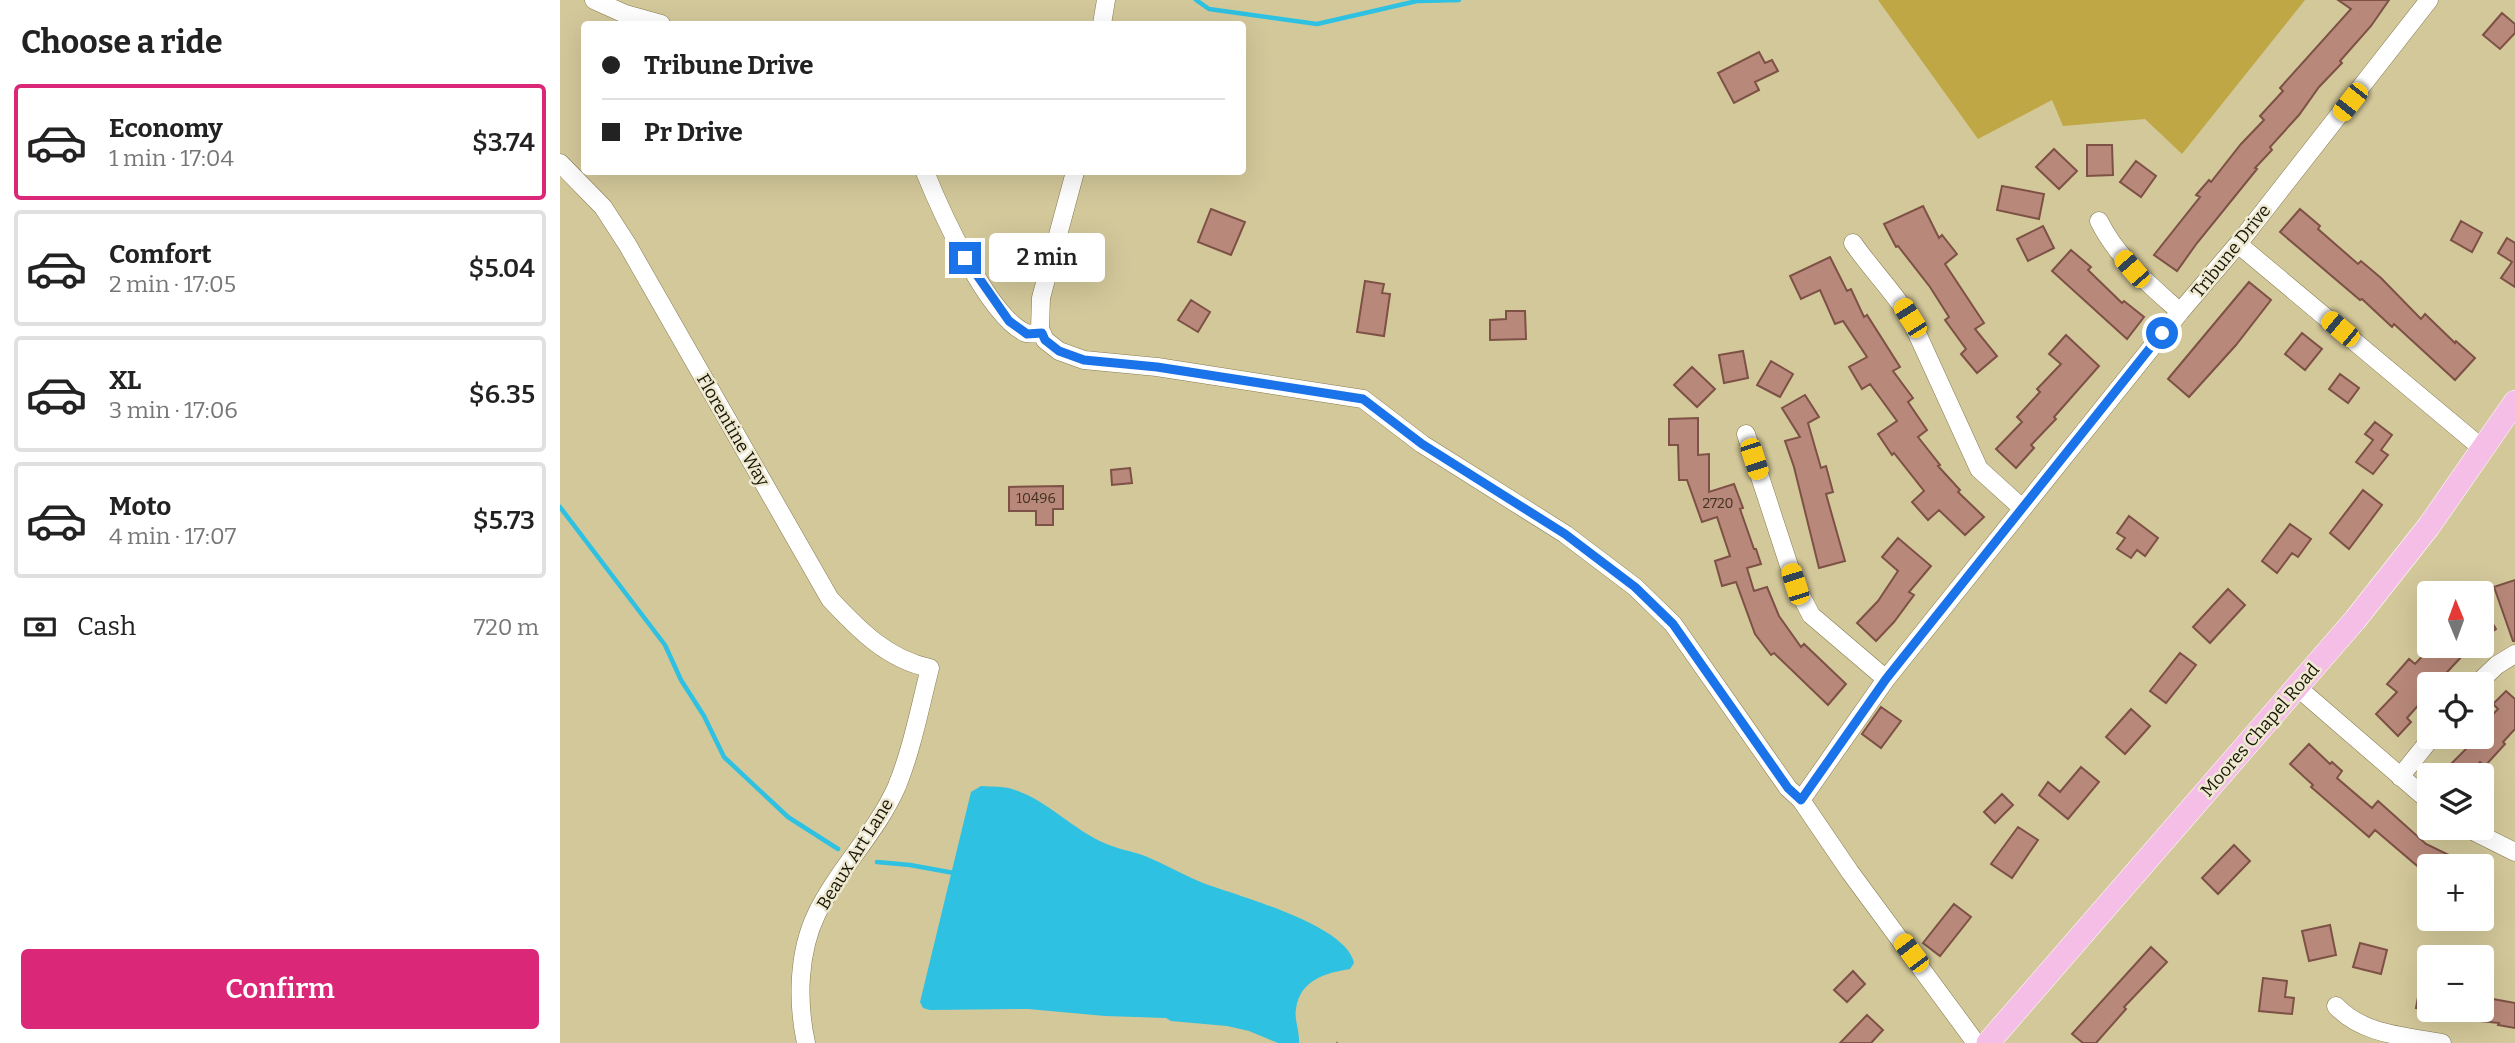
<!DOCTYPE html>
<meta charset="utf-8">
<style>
:root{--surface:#fff;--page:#f2f2f2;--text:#222;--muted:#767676;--line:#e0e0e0;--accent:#db2777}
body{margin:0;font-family:Bitter,serif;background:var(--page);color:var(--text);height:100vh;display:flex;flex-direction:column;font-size:26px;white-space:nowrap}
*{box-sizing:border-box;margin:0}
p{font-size:23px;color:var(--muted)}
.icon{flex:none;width:38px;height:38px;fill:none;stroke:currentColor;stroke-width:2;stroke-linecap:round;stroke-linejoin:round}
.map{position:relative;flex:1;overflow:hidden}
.panel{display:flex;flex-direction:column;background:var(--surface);width:560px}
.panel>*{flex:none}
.banner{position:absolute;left:21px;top:21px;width:665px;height:154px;border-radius:7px;box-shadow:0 7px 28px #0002;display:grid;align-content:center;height:154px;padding:0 21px;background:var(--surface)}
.needle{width:46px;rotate:359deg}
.fabs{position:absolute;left:1857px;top:581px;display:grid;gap:14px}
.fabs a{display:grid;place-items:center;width:77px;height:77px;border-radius:7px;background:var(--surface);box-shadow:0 7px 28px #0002;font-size:35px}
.end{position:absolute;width:32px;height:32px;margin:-16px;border:9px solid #1a73e8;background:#fff;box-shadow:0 0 0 4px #fff}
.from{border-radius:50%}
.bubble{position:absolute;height:49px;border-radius:7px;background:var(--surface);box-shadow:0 7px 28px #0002;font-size:23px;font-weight:600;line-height:49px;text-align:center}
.car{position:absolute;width:21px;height:42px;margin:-21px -10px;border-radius:9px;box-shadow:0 0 5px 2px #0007;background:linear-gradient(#f5c518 24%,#345 0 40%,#f5c518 0 76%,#345 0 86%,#f5c518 0)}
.banner b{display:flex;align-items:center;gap:24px;height:66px;font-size:26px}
.banner b+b{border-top:2px solid var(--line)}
.banner i{width:18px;height:18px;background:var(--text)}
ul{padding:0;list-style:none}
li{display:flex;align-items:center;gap:21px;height:116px;margin:0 14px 10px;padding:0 7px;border:4px solid var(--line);border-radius:7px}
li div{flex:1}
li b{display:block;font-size:26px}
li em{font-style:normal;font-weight:600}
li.selected{border-color:var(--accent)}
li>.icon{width:63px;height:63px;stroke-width:1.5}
h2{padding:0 21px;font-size:32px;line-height:84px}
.pay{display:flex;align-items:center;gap:18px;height:77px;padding:0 21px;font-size:26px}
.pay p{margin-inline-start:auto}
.button{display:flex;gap:14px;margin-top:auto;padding:14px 21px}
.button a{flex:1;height:80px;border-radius:7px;background:var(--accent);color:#fff;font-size:28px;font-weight:600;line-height:80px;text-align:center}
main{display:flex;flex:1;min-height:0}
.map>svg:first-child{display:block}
.green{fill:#bea744}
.water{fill:#2ec1e1}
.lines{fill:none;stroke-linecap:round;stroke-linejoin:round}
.stream{stroke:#2ec1e1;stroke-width:4.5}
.building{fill:#b8887a;stroke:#7d5145;stroke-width:2}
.minor-casing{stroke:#857a4e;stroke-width:19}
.major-casing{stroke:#fff;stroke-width:24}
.path{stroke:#918965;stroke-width:2.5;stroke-dasharray:5 3.5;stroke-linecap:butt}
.minor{stroke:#fff;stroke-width:18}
.major{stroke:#f4bee7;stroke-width:23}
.route{stroke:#1a73e8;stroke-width:9}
.labels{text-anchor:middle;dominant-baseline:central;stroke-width:5;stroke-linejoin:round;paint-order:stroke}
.number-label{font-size:14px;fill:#413222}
.street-label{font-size:18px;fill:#191504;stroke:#eee9d1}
</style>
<main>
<section class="panel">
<h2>Choose a ride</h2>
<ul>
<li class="selected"><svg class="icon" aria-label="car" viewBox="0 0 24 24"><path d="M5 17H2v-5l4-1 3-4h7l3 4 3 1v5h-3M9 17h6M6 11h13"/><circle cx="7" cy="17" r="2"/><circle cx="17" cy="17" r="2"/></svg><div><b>Economy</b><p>1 min · 17:04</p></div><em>$3.74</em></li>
<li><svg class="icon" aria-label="car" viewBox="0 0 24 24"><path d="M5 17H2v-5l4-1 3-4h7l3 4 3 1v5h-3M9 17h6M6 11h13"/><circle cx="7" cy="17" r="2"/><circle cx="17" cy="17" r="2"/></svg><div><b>Comfort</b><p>2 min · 17:05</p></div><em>$5.04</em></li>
<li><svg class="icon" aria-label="car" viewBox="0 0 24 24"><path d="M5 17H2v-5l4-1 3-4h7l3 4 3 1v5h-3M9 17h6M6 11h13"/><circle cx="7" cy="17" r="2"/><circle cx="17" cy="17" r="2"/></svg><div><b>XL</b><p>3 min · 17:06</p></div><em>$6.35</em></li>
<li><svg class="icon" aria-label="car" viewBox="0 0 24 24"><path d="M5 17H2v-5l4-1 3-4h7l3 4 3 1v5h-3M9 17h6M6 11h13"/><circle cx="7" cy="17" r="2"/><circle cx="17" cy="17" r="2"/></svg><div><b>Moto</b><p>4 min · 17:07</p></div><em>$5.73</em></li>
</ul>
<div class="pay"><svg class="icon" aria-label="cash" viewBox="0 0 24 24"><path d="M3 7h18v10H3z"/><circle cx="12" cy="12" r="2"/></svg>Cash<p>720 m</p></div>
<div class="button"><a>Confirm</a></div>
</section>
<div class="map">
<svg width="1955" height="1043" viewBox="0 0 1955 1043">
<rect width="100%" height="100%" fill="#d3c89a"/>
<path class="green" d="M1318,0h427l-123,154 -37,-35 -82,7 -11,-26 -74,39z"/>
<path class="water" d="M421,786c10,1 22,0 31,3 35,11 60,40 92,54 13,6 28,8 41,13 20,8 38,19 58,27 34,13 143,41 151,80l-4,6c-25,4 -50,11 -54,40 -2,11 4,23 3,34h-21l-29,-12 -22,-5 -56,-5 -5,-3 -61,-2 -77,-7 -98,1 -7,-2 -3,-6 51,-210z"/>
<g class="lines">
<path class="stream" d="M636,0l13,9 108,15 100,-23 42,-1
M0,507l105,138 16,35 23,36 20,41 64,60 50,32
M317,862l33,3 44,8"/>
</g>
<path class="building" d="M1778,0h51l-18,26 -31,35 2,2 -23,24 -20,28 -29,32 2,3 -17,18 2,1 -60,74 -20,28 -23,-16 46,-58 -4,-2 13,-15 2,2 30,-38 23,-24 -4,-4 23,-25 -3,-3 71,-79z
M1942,13l13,11v9l-15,16 -17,-14z
M1199,52l6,11 7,-3 6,11 -23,11 4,8 -25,13 -16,-30z
M1527,145h25l1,30 -26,1z
M1494,149l23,22 -18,18 -23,-22z
M1576,161l20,15 -15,21 -21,-15z
M1442,186l42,8 -5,25 -42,-9z
M1363,206l16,32 3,-3 15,19 -12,10 39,59 -9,6 22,27 -20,17 -16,-19 5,-5 -21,-29 4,-3 -19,-30 -32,-41 -2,1 -12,-23z
M651,209l34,13 -14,33 -33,-13z
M1740,209l20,17 -2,3 40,35 3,-3 20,17 40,41 4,-5 30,29 1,-2 19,17 -20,22 -61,-56 -2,3 -30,-28 -2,1 -80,-68z
M1901,221l21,12 -10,19 -21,-12z
M1483,226l11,22 -26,13 -11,-22z
M1947,238l8,5v44l-14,-9 11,-16 -14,-9z
M1511,250l20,17 -3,3 34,33 2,-2 20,16 -17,22 -75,-68z
M1270,257l17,34 4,-2 13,28 3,-2 33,52 -7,4 20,27 -5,4 19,28 -9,7 22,28 -2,1 22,24 -2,2 26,25 -19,18 -26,-25 -11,10 -16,-18 12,-11 -30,-38 -2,2 -14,-21 19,-13 -27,-37 -8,5 -13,-22 18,-10 -24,-36 -8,3 -15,-34 -19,9 -11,-23z
M805,281l19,3 -2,9 8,1 -6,42 -27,-4z
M1689,282l22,18 -35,45 -47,52 -21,-18z
M631,300l19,12 -12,20 -20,-12z
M946,311h19l1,28 -36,1v-20l16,-1z
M1742,333l20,16 -17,21 -20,-16z
M1506,335l33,31 -45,51 2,2 -25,26 3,3 -18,20 -20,-19 26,-27 -5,-5 23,-25 -3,-3 24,-25 -12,-10z
M1183,351l5,27 -24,5 -5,-28z
M1211,361l22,13 -13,23 -23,-12z
M1132,367l23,22 -18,18 -23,-22z
M1780,374l19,14 -11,15 -19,-14z
M1245,395l14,22 -11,6 13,45 5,-2 7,26 -7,2 19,67 -26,7 -25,-101 -9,-26 15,-4 -18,-29z
M1138,418v37l11,-1v38l25,-8 9,24 -3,1 14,40h2l5,15 -14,4 7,23 13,-4 12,29 22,31 3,-3 42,40 -18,21 -54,-52 -3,2 -16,-21 -19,-52 -14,4 -7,-25 15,-5 -13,-39 -15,5 -15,-42h-8l-1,-35h-9v-26z
M1815,422l17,13 -11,15 7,5 -15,19 -17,-12 17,-22 -8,-6z
M570,468l2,15 -20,2 -1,-15z
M503,486v23h-10v16h-17v-14h-27v-24z
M1803,490l19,15 -33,44 -19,-16z
M1569,516l29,22 -13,18 -8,-6 -6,8 -14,-9 8,-11 -8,-5z
M1730,524l21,15 -13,18 -6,-4 -15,20 -15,-12z
M1338,538l33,28 -22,26 5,3 -20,27 -18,19 -19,-18 21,-22 20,-30 -16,-14z
M1955,580v61h-2l-19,-54z
M1668,589l17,16 -35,38 -17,-16z
M1922,606l14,23 -14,10z
M1872,646h20l11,9 -27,29h-7v9l-22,25 4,4 -13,14 -22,-22 21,-22 -10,-8 22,-25 6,5z
M1620,653l16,12 -30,38 -16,-12z
M1946,691l9,8v30l-12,13 2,2 -20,22 -5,-4 -12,13h-28l26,-26 -3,-2 9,-10h10v-11l16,-17 -5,-5z
M1321,707l20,14 -20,27 -19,-14z
M1571,709l19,17 -25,28 -19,-17z
M1749,744l21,20 2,-2 10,9 -5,7 35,30 6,-7 48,43 29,14 -4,8h-22v10l-54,-46 -6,7 -58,-50 2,-2 -23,-21z
M1521,767l18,15 -31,37 -29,-24 9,-13 12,10z
M1442,794l11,11 -18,18 -11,-11z
M1458,827l20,13 -26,38 -21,-14z
M1674,845l16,16 -32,33 -16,-16z
M1394,904l17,13 -31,39 -17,-13z
M1770,925l6,30 -27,6 -7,-30z
M1800,943l27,7 -6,24 -28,-7z
M1591,947l16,15 -43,45 2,2 -30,34h-13l-11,-9z
M1863,970h6v41l-13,-3z
M1293,971l12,13 -18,18 -13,-12z
M1703,978l24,3 -2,16 9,1 -2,16 -33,-3z
M1922,997l33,6v25l-17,-3 1,-2 -46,-5v-8h29z
M1307,1015l16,15 -12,13h-31z"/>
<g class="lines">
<defs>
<path id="minor" d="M34,0l31,14 36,10
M542,24l4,-24
M0,163l43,44 24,37 203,355c28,30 58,61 100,69 -10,39 -18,81 -33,118 -20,46 -58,82 -80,127 -19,39 -20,88 -11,130
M365,172c15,37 63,145 101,161 4,1 11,0 16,0
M515,172l-34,126 -1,31 5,11 14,11 25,9 73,7 206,32 59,45 143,90 70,53 38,37 115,164 13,12 49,72 126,171
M1539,221c19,38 50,63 81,91
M1293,243c18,26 40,48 57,75l69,151 43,39
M1678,244l245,205
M1186,434l49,150 16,31 75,64
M1917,684l20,-19 18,-11
M1737,687l132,114
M1840,777l32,-40
M1241,800l85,-121 294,-367 58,-68 191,-244
M1907,828l48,24
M1776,1006c27,29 69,30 106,37"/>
<path id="major" d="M1428,1043l367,-423 74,-94 86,-124"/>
</defs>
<use href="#minor" class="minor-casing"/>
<use href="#major" class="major-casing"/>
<path class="path" d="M776,1043h2"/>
<use href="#minor" class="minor"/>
<use href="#major" class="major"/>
</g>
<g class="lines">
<path class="route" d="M405,258l44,63 18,13 15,-1 3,7 14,11 25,9 73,7 206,32 59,45 143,90 70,53 38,37 115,164 13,12 85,-121 276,-346"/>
</g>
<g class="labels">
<g class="number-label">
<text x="476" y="498">10496</text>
<text x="1158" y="503">2720</text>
</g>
<g class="street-label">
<text transform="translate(1671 251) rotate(-51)">Tribune Drive</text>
<text transform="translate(173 430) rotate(60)">Florentine Way</text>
<text transform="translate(1700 730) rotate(-49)">Moores Chapel Road</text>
<text transform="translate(295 854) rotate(-58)">Beaux Art Lane</text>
</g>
</g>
</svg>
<div class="fabs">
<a><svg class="needle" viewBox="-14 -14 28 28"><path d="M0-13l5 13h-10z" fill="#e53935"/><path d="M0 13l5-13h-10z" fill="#767676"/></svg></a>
<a><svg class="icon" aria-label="locate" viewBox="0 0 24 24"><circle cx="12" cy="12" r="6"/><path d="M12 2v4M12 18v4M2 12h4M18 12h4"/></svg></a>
<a><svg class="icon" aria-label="layers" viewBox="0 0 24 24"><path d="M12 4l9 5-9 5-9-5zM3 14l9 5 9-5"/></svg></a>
<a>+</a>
<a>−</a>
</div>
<i class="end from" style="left:1602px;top:333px"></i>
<i class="end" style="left:405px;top:258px"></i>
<div class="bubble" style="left:429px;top:233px;width:116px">2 min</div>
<i class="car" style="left:1790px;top:102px;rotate:218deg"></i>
<i class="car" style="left:1572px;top:269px;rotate:319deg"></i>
<i class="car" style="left:1350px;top:318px;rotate:328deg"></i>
<i class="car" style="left:1780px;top:329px;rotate:310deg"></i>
<i class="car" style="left:1194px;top:459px;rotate:162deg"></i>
<i class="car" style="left:1235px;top:584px;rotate:342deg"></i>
<i class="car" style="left:1351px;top:953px;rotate:323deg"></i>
<div class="banner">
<b><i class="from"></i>Tribune Drive</b>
<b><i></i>Pr Drive</b>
</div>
</div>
</main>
